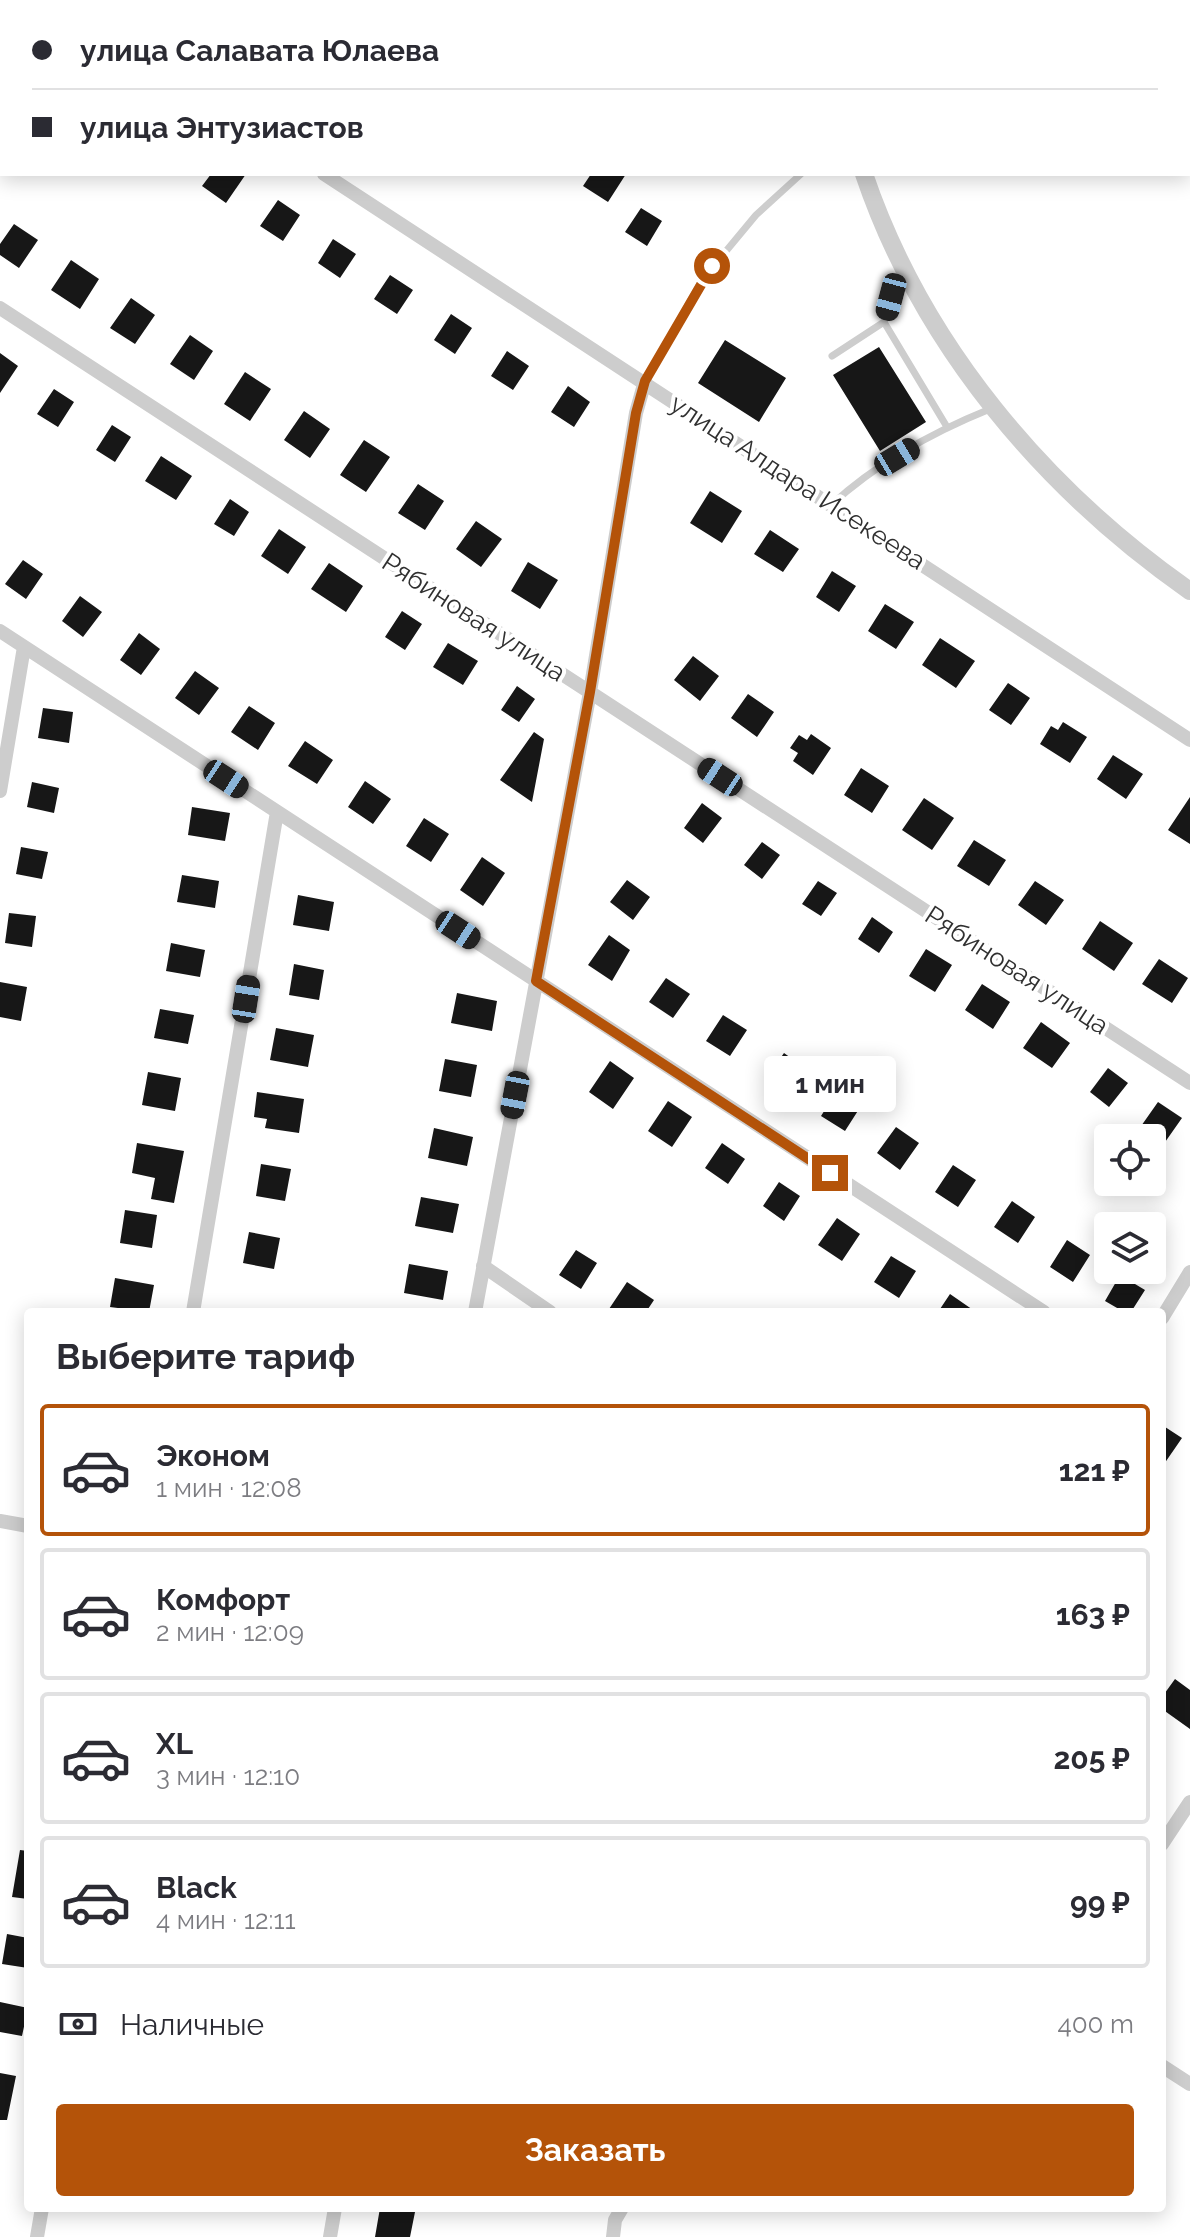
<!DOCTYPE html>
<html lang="ru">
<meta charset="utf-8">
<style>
:root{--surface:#fff;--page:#f2f2f3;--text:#2b2b33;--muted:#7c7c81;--line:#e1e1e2;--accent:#b45309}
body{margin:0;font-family:Raleway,sans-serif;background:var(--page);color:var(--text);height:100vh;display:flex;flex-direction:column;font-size:30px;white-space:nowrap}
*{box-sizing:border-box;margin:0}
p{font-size:26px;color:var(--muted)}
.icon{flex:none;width:44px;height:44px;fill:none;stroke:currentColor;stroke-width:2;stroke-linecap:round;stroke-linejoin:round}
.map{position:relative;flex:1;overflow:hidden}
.drawer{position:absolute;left:24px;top:1308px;width:1142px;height:904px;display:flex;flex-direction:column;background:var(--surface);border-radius:8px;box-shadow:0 4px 20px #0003}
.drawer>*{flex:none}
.top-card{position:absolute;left:0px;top:0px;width:1190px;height:176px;box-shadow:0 4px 20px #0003;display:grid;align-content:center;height:176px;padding:0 32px;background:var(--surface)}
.controls{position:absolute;left:1094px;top:1124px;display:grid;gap:16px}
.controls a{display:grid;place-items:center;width:72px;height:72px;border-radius:8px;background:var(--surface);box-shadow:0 4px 20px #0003;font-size:40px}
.end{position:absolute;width:36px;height:36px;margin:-18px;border:10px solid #b45309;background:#fff;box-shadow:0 0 0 4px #fff}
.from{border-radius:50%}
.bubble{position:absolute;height:56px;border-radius:8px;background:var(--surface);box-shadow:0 4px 20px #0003;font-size:26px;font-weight:700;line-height:56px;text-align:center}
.car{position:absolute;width:24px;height:48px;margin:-24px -12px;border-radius:10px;box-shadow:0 0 6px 2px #0007;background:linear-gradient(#222 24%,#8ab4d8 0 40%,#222 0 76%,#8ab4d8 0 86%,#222 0)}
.top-card b{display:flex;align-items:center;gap:28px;height:76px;font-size:30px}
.top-card b+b{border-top:2px solid var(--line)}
.top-card i{width:20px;height:20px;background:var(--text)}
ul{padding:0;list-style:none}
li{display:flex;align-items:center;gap:24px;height:132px;margin:0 16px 12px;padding:0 16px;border:4px solid var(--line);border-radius:8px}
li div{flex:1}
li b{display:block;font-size:30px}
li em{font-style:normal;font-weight:700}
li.current{border-color:var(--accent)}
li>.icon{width:72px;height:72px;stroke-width:1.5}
h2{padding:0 32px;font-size:36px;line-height:96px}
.pay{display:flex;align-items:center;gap:20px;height:88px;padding:0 32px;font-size:30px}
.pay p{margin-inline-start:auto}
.primary-button{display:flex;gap:16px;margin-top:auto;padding:16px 32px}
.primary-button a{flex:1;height:92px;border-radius:8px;background:var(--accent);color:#fff;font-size:32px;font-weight:700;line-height:92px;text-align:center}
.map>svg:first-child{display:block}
.building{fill:#171717}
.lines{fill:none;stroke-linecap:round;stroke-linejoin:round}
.service{stroke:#cdcdcd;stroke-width:7}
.minor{stroke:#cdcdcd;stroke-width:14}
.tertiary{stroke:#cdcdcd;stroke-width:18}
.route{stroke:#b45309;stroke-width:10}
.labels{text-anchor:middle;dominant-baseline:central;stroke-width:8;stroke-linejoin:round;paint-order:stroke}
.street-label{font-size:26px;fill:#303030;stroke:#fff}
</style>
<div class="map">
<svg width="1190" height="2237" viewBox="0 0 1190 2237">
<rect width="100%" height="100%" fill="#fff"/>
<path class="building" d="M211,174h35l-20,29 -24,-17z
M591,174h35l-18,28 -25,-16z
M278,200l22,15 -17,26 -23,-15z
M641,208l21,13 -15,25 -22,-14z
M14,224l24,16 -19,28 -19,-13v-11z
M333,239l23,15 -16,24 -22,-15z
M71,260l28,19 -19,30 -29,-19z
M390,275l23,15 -16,24 -23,-15z
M131,298l24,17 -20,29 -25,-16z
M451,314l21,14 -17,26 -21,-14z
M190,335l23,16 -19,29 -24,-16z
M725,340l61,38 -27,44 -61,-39z
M879,347l47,75 -46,29 -47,-76z
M507,351l22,15 -16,24 -22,-14z
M0,353l18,13 -18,27z
M245,372l26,17 -21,32 -26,-17z
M568,386l22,16 -16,25 -23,-15z
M54,389l20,13 -16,25 -21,-13z
M304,411l26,18 -20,29 -26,-18z
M112,425l19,12 -16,25 -19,-12z
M364,440l26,17 -24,35 -26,-17z
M161,456l31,20 -16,24 -31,-19z
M418,484l26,17 -19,29 -27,-17z
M710,491l32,20 -20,32 -32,-20z
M230,499l19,13 -15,24 -20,-12z
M476,521l26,18 -21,28 -25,-18z
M279,529l27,18 -18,27 -27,-18z
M770,530l29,19 -16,23 -29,-18z
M23,560l20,14 -17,25 -21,-15z
M528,562l30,18 -18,29 -29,-18z
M329,563l34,23 -17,26 -35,-23z
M832,571l24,15 -17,26 -23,-15z
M80,596l22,16 -19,25 -21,-16z
M885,604l29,18 -18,27 -28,-18z
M402,611l20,13 -17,26 -20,-13z
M139,633l21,16 -19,26 -21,-15z
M940,638l35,23 -19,27 -34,-23z
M448,643l30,18 -15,24 -30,-18z
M693,656l26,20 -19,25 -26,-21z
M195,671l24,17 -20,27 -24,-17z
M1008,683l22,15 -19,27 -22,-15z
M517,686l18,13 -16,23 -18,-12z
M748,694l26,18 -17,25 -26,-19z
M249,706l26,17 -17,27 -27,-18z
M43,708l30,4 -4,31 -31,-5z
M1063,722l24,15 -17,26 -30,-19 11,-18 7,4z
M534,732l10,7 -12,63 -32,-22z
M811,734l20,14 -18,27 -20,-14 5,-8 -8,-5 9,-13 8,5z
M305,741l28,19 -16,24 -29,-18z
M1113,755l30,19 -17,25 -29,-20z
M861,768l28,18 -17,27 -28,-18z
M365,781l26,18 -18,25 -25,-17z
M32,782l27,6 -5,25 -27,-6z
M1190,797v47l-22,-14z
M924,798l30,20 -22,32 -30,-20z
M702,803l20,15 -19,25 -19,-15z
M192,807l38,6 -5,28 -37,-6z
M424,818l25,16 -18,28 -25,-16z
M974,840l32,20 -17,26 -32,-20z
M762,842l18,13 -18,24 -18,-14z
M21,847l27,5 -6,27 -26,-5z
M482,857l23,16 -22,33 -23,-16z
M182,875l37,6 -4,27 -38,-6z
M627,880l23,17 -17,23 -23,-18z
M818,881l19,12 -16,23 -19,-12z
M1035,881l29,19 -18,25 -28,-20z
M298,895l36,7 -5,29 -36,-6z
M9,913l27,3 -4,31 -27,-4z
M872,917l21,15 -14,21 -21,-14z
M1100,921l33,22 -19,28 -32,-22z
M609,935l21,15 -18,31 -24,-16z
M171,943l34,7 -5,27 -34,-6z
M926,949l26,16 -17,27 -26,-16z
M1159,959l29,19 -16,25 -30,-19z
M294,964l30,6 -5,30 -30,-5z
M666,978l24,16 -17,24 -24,-16z
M0,982l27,5 -6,34 -21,-4z
M982,984l28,18 -17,27 -28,-19z
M457,993l40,8 -5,30 -41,-8z
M160,1009l34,6 -6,29 -34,-6z
M723,1015l24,15 -17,26 -24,-15z
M1041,1022l29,21 -18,25 -29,-20z
M276,1028l38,7 -6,32 -38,-7z
M784,1053l21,15 -17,25 -22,-14z
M445,1059l32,6 -6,32 -32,-6z
M610,1061l24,17 -21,31 -24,-17z
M1108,1068l20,15 -19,24 -19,-15z
M148,1072l33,6 -6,33 -33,-6z
M837,1091l24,15 -16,25 -24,-15z
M257,1092l47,7 -5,34 -34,-5 2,-9 -13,-2z
M668,1101l24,16 -20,30 -24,-16z
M1158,1102l24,16 -19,27 -24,-16z
M896,1127l23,16 -19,27 -23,-17z
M434,1128l39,9 -6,29 -39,-8z
M137,1143l47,8 -10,52 -23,-4 4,-21 -23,-5z
M722,1143l23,16 -17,25 -23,-16z
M261,1164l30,5 -6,32 -29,-5z
M953,1165l23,15 -18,27 -23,-15z
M779,1182l21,14 -16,25 -21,-15z
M421,1197l38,7 -6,29 -38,-7z
M1012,1201l23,16 -17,26 -24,-16z
M125,1210l32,5 -5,33 -32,-5z
M837,1218l23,16 -18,27 -24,-16z
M249,1232l31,6 -6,31 -31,-6z
M1067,1240l23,15 -17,27 -23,-15z
M576,1250l21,13 -16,26 -22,-14z
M891,1256l25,15 -17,27 -25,-16z
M409,1264l39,7 -5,29 -39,-7z
M1120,1275l25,15 -14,22h-7l-19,-11z
M115,1278l39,7 -5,27 -39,-5z
M627,1282l27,18 -8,12h-39z
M950,1294l26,18h-38z
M1162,1425l20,13 -20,29z
M1175,1679l15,11v39l-28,-20v-12z
M20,1850l8,1v48l-16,-2z
M7,1934l21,4v30l-26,-4z
M0,2002l28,6 -6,28 -22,-4z
M0,2073l16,3 -9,44h-7z
M380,2208l35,4 -5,25h-35z"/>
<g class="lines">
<path class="service" d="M902,274l-18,48 63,105
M832,356l52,-34
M645,381l57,-101 54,-65 45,-41
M831,505c46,-42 102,-73 159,-96"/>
<path class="minor" d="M54,0l3,2
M324,174l866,566
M0,308l1190,775
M0,631l1044,681
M0,791l24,-144
M483,1266l67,46
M193,1312l84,-500
M475,1312l115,-620 46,-279 9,-32
M1162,1318l28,-46
M0,1521l28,5
M1162,1844l28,-42
M1162,2066l28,18
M37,2237l5,-29
M330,2237l5,-29
M613,2237l2,-17 7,-12"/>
<path class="tertiary" d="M824,0l1,2
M864,174c58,171 180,315 326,417"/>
</g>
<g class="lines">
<path class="route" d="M712,266l-67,115 -9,32 -46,279 -54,289 294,192"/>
</g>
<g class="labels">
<g class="street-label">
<text transform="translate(798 482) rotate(33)">улица Алдара Исекеева</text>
<text transform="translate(474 617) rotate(33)">Рябиновая улица</text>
<text transform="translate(1017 970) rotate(33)">Рябиновая улица</text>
</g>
</g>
</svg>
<div class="controls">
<a><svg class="icon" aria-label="locate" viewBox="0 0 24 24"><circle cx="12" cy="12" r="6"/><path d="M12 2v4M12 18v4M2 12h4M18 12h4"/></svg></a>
<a><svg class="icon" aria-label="layers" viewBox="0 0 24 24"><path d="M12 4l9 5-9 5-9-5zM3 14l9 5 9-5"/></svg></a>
</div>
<i class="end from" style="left:712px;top:266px"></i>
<i class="end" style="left:830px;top:1173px"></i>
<div class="bubble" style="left:764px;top:1056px;width:132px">1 мин</div>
<i class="car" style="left:891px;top:297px;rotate:195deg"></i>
<i class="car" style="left:897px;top:457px;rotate:59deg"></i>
<i class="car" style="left:720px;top:777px;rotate:303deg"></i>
<i class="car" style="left:226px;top:779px;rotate:123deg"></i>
<i class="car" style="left:458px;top:930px;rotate:123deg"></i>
<i class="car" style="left:246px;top:999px;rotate:9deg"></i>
<i class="car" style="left:515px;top:1095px;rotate:191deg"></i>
<div class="top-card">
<b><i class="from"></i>улица Салавата Юлаева</b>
<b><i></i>улица Энтузиастов</b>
</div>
<section class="drawer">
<h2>Выберите тариф</h2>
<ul>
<li class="current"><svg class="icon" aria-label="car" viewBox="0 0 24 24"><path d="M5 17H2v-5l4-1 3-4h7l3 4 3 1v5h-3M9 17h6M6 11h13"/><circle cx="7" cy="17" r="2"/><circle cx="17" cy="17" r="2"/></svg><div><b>Эконом</b><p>1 мин · 12:08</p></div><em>121 ₽</em></li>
<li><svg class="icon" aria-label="car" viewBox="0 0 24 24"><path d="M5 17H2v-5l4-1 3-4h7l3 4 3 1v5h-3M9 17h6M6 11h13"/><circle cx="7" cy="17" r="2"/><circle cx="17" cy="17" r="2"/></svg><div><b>Комфорт</b><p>2 мин · 12:09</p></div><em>163 ₽</em></li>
<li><svg class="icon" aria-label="car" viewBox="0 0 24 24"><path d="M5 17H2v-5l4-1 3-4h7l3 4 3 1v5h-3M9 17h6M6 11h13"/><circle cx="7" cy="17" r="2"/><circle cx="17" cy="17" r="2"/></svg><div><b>XL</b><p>3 мин · 12:10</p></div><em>205 ₽</em></li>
<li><svg class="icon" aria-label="car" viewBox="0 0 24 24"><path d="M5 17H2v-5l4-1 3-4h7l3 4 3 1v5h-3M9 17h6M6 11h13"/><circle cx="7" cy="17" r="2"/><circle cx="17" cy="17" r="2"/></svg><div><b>Black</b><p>4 мин · 12:11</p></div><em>99 ₽</em></li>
</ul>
<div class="pay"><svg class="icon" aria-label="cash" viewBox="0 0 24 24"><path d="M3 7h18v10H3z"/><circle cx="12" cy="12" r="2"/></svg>Наличные<p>400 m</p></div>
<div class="primary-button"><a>Заказать</a></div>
</section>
</div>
